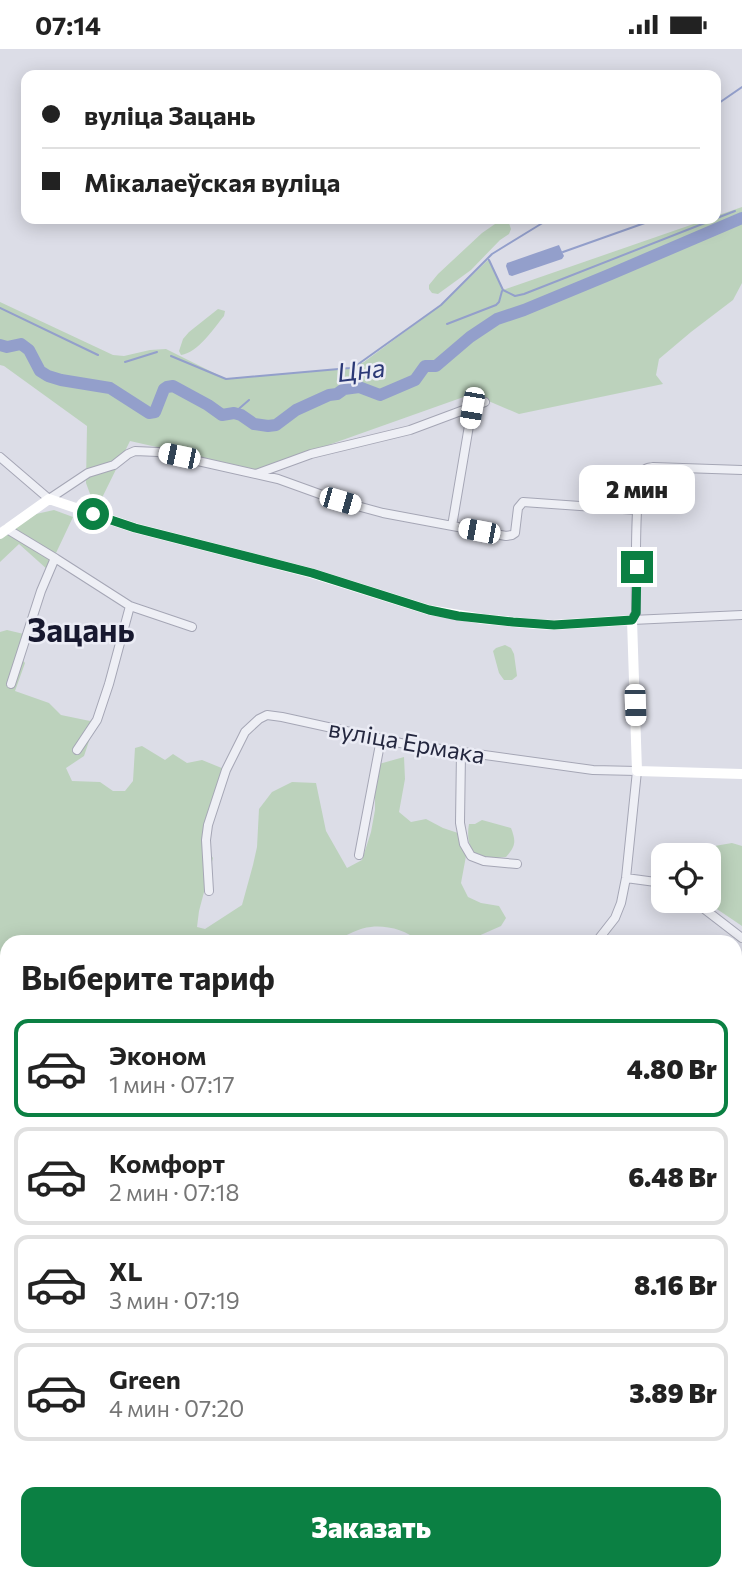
<!DOCTYPE html>
<html lang="ru">
<meta charset="utf-8">
<style>
:root{--surface:#fff;--page:#f6f6f6;--text:#222;--muted:#767676;--line:#e0e0e0;--accent:#0b8043}
body{margin:0;font-family:Commissioner,sans-serif;background:var(--page);color:var(--text);height:100vh;display:flex;flex-direction:column;font-size:26px;white-space:nowrap}
*{box-sizing:border-box;margin:0}
p{font-size:23px;color:var(--muted)}
.icon{flex:none;width:38px;height:38px;fill:none;stroke:currentColor;stroke-width:2;stroke-linecap:round;stroke-linejoin:round}
.map{position:relative;flex:1;overflow:hidden}
.details{position:absolute;left:0px;top:886px;width:742px;height:646px;display:flex;flex-direction:column;background:var(--surface);border-radius:21px 21px 0 0;box-shadow:0 4px 18px #0003}
.details>*{flex:none}
.banner{position:absolute;left:21px;top:21px;width:700px;height:154px;border-radius:14px;box-shadow:0 4px 18px #0003;display:grid;align-content:center;height:154px;padding:0 21px;background:var(--surface)}
.buttons{position:absolute;left:651px;top:794px;display:grid;gap:14px}
.buttons a{display:grid;place-items:center;width:70px;height:70px;border-radius:14px;background:var(--surface);box-shadow:0 4px 18px #0003;font-size:35px}
.end{position:absolute;width:32px;height:32px;margin:-16px;border:9px solid #0b8043;background:#fff;box-shadow:0 0 0 4px #fff}
.from{border-radius:50%}
.bubble{position:absolute;height:49px;border-radius:14px;background:var(--surface);box-shadow:0 4px 18px #0003;font-size:23px;font-weight:800;line-height:49px;text-align:center}
.car{position:absolute;width:21px;height:42px;margin:-21px -10px;border-radius:9px;box-shadow:0 0 5px 2px #0007;background:linear-gradient(#fff 24%,#345 0 40%,#fff 0 76%,#345 0 86%,#fff 0)}
.banner b{display:flex;align-items:center;gap:24px;height:66px;font-size:26px}
.banner b+b{border-top:2px solid var(--line)}
.banner i{width:18px;height:18px;background:var(--text)}
ul{padding:0;list-style:none}
li{display:flex;align-items:center;gap:21px;height:98px;margin:0 14px 10px;padding:0 7px;border:4px solid var(--line);border-radius:14px}
li div{flex:1}
li b{display:block;font-size:26px}
li em{font-style:normal;font-weight:800}
li.current{border-color:var(--accent)}
li>.icon{width:63px;height:63px;stroke-width:1.5}
h2{padding:0 21px;font-size:32px;line-height:84px}
.action{display:flex;gap:14px;margin-top:auto;padding:14px 21px}
.action a{flex:1;height:80px;border-radius:14px;background:var(--accent);color:#fff;font-size:28px;font-weight:800;line-height:80px;text-align:center}
.status{display:flex;justify-content:space-between;align-items:center;height:49px;padding:0 35px;background:var(--surface);direction:ltr}
.status svg{height:19px;fill:currentColor}
.map>svg:first-child{display:block}
.green{fill:#bcd2bc}
.water{fill:#939fcb}
.lines{fill:none;stroke-linecap:round;stroke-linejoin:round}
.stream{stroke:#939fcb;stroke-width:2}
.river{stroke:#939fcb;stroke-width:12}
.street-casing{stroke:#a5a6b5;stroke-width:10}
.street{stroke:#eeeff5;stroke-width:8}
.secondary{stroke:#fff;stroke-width:10}
.route{stroke:#0b8043;stroke-width:9}
.labels{text-anchor:middle;dominant-baseline:central;stroke-width:5;stroke-linejoin:round;paint-order:stroke}
.street-label{font-size:24px;fill:#24273f;stroke:#ebecf5}
.water-label{font-size:26px;font-style:italic;fill:#2b3876;stroke:#ebecf5}
.district-label{font-size:32px;font-weight:bold;fill:#17182f;stroke:#ebecf5}
</style>
<div class="status"><b>07:14</b><svg viewBox="0 0 49 12"><path d="M0 12V9h3v3zM5 12V6h3v6zM10 12V3h3v9zM15 12V0h3v12zM26 1h20v11H26zM47 4h2v5h-2z"/></svg></div>
<div class="map">
<svg width="742" height="1531" viewBox="0 0 742 1531">
<rect width="100%" height="100%" fill="#dcdde7"/>
<path class="green" d="M742,158v76l-9,17 -42,32 -32,27 -3,16 7,9 -144,30 -47,-20 -214,76 -128,-29 -34,69 -10,-27 1,-57 -83,-60 -4,-1v-63l113,53 11,1 26,-6 16,-1 60,30 124,-11 14,-6 77,-57 48,-46 14,31 205,-71h8v-3z
M503,173l6,1 2,6 -2,5 -9,6 -29,30 -33,24 -6,-1 -3,-4v-4l9,-11 44,-41 13,-9z
M218,260l7,2 -1,5c-11,13 -25,36 -43,39l-2,-4 4,-12 6,-7z
M54,461l19,7 -25,53 -29,-26 -19,18v-24l36,-24z
M7,581l21,5 -8,22 5,6 -10,28 34,12 12,12 29,6 8,-7 -14,42 -18,12 6,13 28,1 13,9h12l8,-10 2,-33 7,-2 23,14 8,-6 14,9 15,-3 27,11 -23,48 -4,24 11,15 -14,53 -2,16 8,2 37,-24 11,-40 4,-18 2,-38 13,-17 20,-10 24,1 10,48 21,37 15,-8 9,-28 4,-22v-25l4,-21 25,-7 1,22 -6,33 12,10 15,-3 17,9 15,5 8,23 -5,27 7,14 13,6 18,3 7,12 -5,8 -34,15h-50c-9,-11 -32,-16 -46,-14 -12,0 -26,10 -37,14h-327v99l-7,1v-409z
M505,596l6,3 3,6 3,22 -5,4h-8l-5,-7 -6,-22 3,-3z
M482,771l29,8c5,13 5,18 -5,29 -5,0 -12,2 -17,2 -19,-2 -23,-19 -20,-35h6z
M732,794l10,3v80l-37,-25h4v-45h-35v-3z
M735,963l7,18v550l-742,-1v-160l7,1v153h728z"/>
<path class="water" d="M559,196l5,11 -2,3 -50,17 -3,-1 -3,-9 1,-3z"/>
<g class="lines">
<path class="stream" d="M716,56l26,-18
M717,169l18,-7
M563,203l93,-33
M489,211l14,30 12,6 9,-2 191,-75
M0,259l98,47
M447,275l49,-19 3,-3 3,-11
M171,307l55,23 124,-11 7,-3 84,-60 51,-51 57,-35
M125,313l32,-10
M234,364l15,-13"/>
<path class="river" d="M0,296l7,2 14,-3 8,6 11,21 8,5 13,4 49,8 39,25 6,-1 9,-23 3,-2 6,-1 35,19 14,10 12,-2 7,2 13,9 14,2 8,-1 20,-15 33,-15 8,-1 7,-5 15,-2 21,8 35,-15 10,-14h11l34,-29 27,-18 27,-9 87,-36 131,-56"/>
<defs>
<path id="street" d="M0,408l49,42 39,-26 26,-8 14,-11 7,-3 23,1 120,27 61,22 44,12 123,23 6,-1 3,-2 3,-25 5,-6 114,8
M742,421l-89,-3c-4,1 -6,0 -10,4 -9,11 -7,121 -7,142l-4,7 110,-5
M256,425l55,-20 99,-24 75,-28
M452,477l20,-118
M7,480l48,29 75,48 62,21
M11,635l30,-93 14,-33
M77,701l20,-30 12,-36 21,-78
M461,703l-1,71 4,21 7,12 13,5 33,3
M359,806l22,-116
M626,829l37,5
M209,842l-3,-51 2,-15 18,-55 19,-38 14,-13 8,-4 15,2 123,27 188,26 44,1 -11,107 -5,25 -6,15 -18,23
M694,852l48,37"/>
</defs>
<use href="#street" class="street-casing"/>
<use href="#street" class="street"/>
<path class="secondary" d="M0,485l49,-35 86,29 176,45 118,37 54,9 52,5 18,1 79,-5 5,151 105,3"/>
</g>
<g class="lines">
<path class="route" d="M93,465l42,14 177,45 117,37 29,6 55,6 41,3 78,-5 4,-7 1,-46"/>
</g>
<g class="labels">
<g class="street-label">
<text transform="translate(407 692) rotate(10)">вуліца Ермака</text>
</g>
<g class="water-label">
<text transform="translate(361 320) rotate(-7)">Цна</text>
</g>
<g class="district-label">
<text x="81" y="580">Зацань</text>
</g>
</g>
</svg>
<div class="buttons">
<a><svg class="icon" aria-label="locate" viewBox="0 0 24 24"><circle cx="12" cy="12" r="6"/><path d="M12 2v4M12 18v4M2 12h4M18 12h4"/></svg></a>
</div>
<i class="end from" style="left:93px;top:465px"></i>
<i class="end" style="left:637px;top:518px"></i>
<div class="bubble" style="left:579px;top:416px;width:116px">2 мин</div>
<i class="car" style="left:472px;top:359px;rotate:190deg"></i>
<i class="car" style="left:179px;top:407px;rotate:282deg"></i>
<i class="car" style="left:340px;top:452px;rotate:106deg"></i>
<i class="car" style="left:479px;top:482px;rotate:281deg"></i>
<i class="car" style="left:635px;top:656px;rotate:178deg"></i>
<div class="banner">
<b><i class="from"></i>вуліца Зацань</b>
<b><i></i>Мікалаеўская вуліца</b>
</div>
<section class="details">
<h2>Выберите тариф</h2>
<ul>
<li class="current"><svg class="icon" aria-label="car" viewBox="0 0 24 24"><path d="M5 17H2v-5l4-1 3-4h7l3 4 3 1v5h-3M9 17h6M6 11h13"/><circle cx="7" cy="17" r="2"/><circle cx="17" cy="17" r="2"/></svg><div><b>Эконом</b><p>1 мин · 07:17</p></div><em>4.80 Br</em></li>
<li><svg class="icon" aria-label="car" viewBox="0 0 24 24"><path d="M5 17H2v-5l4-1 3-4h7l3 4 3 1v5h-3M9 17h6M6 11h13"/><circle cx="7" cy="17" r="2"/><circle cx="17" cy="17" r="2"/></svg><div><b>Комфорт</b><p>2 мин · 07:18</p></div><em>6.48 Br</em></li>
<li><svg class="icon" aria-label="car" viewBox="0 0 24 24"><path d="M5 17H2v-5l4-1 3-4h7l3 4 3 1v5h-3M9 17h6M6 11h13"/><circle cx="7" cy="17" r="2"/><circle cx="17" cy="17" r="2"/></svg><div><b>XL</b><p>3 мин · 07:19</p></div><em>8.16 Br</em></li>
<li><svg class="icon" aria-label="car" viewBox="0 0 24 24"><path d="M5 17H2v-5l4-1 3-4h7l3 4 3 1v5h-3M9 17h6M6 11h13"/><circle cx="7" cy="17" r="2"/><circle cx="17" cy="17" r="2"/></svg><div><b>Green</b><p>4 мин · 07:20</p></div><em>3.89 Br</em></li>
</ul>
<div class="action"><a>Заказать</a></div>
</section>
</div>
